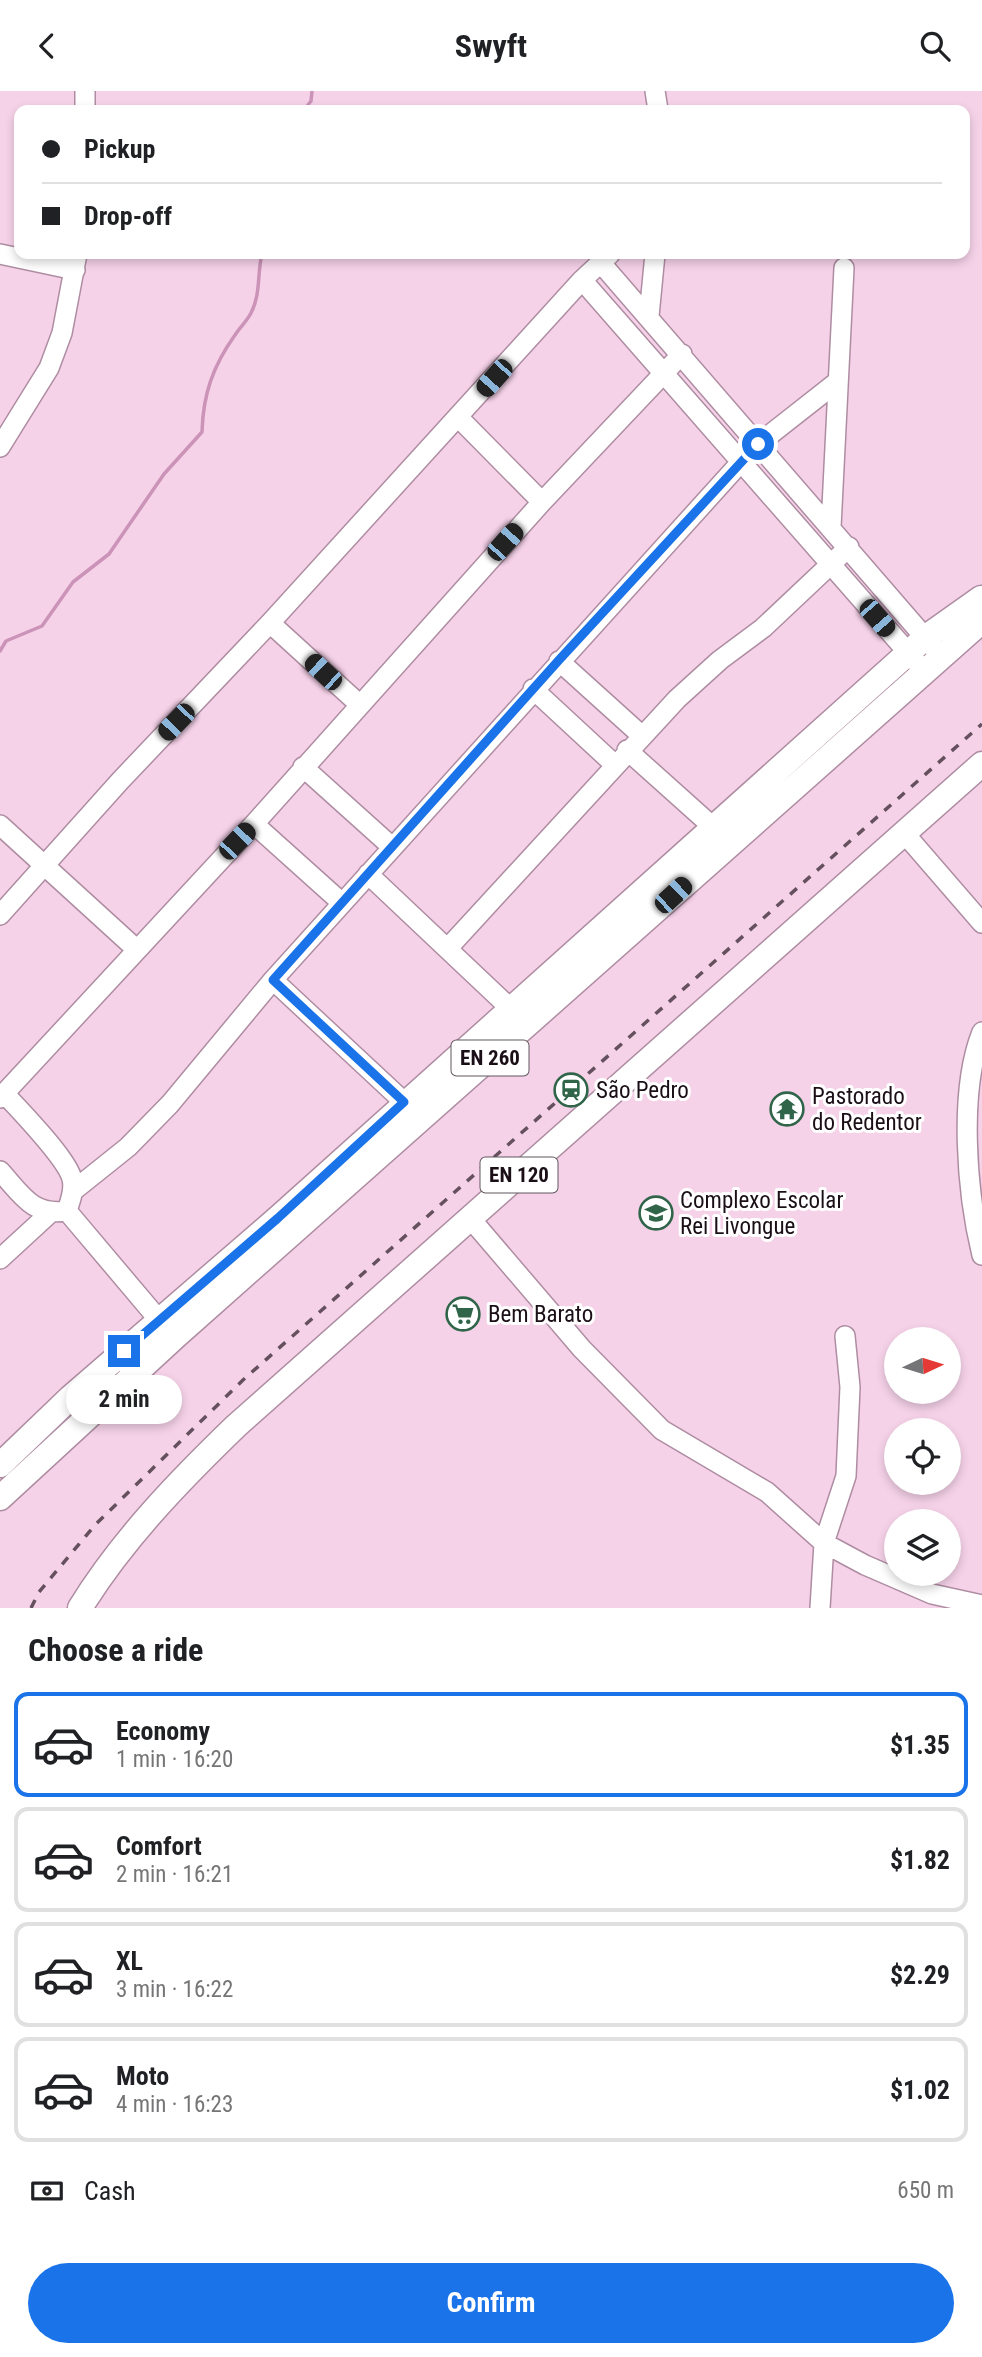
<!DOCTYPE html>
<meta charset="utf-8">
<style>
:root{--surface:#fff;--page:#f6f6f6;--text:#202124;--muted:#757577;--line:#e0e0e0;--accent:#1a73e8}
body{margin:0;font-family:"Roboto Condensed",sans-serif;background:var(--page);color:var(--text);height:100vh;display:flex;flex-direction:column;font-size:26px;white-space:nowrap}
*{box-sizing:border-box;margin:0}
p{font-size:23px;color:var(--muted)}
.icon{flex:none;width:38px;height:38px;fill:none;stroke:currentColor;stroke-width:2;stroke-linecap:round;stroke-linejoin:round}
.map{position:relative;height:1517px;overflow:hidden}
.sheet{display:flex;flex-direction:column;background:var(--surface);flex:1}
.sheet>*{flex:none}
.hud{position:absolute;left:14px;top:14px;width:956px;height:154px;border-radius:14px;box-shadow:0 4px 10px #0003;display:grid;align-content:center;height:154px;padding:0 28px;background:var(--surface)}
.needle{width:46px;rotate:86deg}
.tools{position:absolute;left:884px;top:1236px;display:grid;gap:14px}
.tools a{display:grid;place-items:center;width:77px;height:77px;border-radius:50%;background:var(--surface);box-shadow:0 4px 10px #0003;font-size:35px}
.end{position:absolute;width:32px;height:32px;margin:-16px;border:9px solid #1a73e8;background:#fff;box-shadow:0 0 0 4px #fff}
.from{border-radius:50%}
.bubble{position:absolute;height:49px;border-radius:24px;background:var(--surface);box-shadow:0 4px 10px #0003;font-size:23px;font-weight:700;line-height:49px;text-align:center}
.car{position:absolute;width:21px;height:42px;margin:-21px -10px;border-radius:9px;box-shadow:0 0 5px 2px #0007;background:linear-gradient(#222 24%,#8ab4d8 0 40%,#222 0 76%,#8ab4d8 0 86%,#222 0)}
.hud b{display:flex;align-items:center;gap:24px;height:66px;font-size:26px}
.hud b+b{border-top:2px solid var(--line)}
.hud i{width:18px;height:18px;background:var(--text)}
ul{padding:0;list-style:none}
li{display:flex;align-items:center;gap:21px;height:105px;margin:0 14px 10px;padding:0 14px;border:4px solid var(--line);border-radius:14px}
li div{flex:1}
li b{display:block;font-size:26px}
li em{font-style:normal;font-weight:700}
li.on{border-color:var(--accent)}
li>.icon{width:63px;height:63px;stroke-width:1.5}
h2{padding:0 28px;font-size:32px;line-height:84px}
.pay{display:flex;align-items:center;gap:18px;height:77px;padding:0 28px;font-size:26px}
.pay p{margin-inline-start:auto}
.primary-button{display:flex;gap:14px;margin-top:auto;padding:14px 28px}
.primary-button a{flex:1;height:80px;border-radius:42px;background:var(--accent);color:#fff;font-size:28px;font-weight:700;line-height:80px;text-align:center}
header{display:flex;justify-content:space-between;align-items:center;height:91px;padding:0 28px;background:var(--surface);font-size:32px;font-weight:700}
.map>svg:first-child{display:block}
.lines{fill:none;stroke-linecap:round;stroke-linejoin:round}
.stream{stroke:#ca93b7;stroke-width:3.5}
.minor-casing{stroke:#ae8da2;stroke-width:22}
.major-casing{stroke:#ae8da2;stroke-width:27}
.minor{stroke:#fff;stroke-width:19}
.major{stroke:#fff;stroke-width:24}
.rail{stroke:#65515e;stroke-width:3.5;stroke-dasharray:9 9;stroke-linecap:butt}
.route{stroke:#1a73e8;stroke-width:9}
.labels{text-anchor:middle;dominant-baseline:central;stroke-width:6;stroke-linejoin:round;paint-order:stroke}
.shield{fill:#fff;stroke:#5f575d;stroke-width:2}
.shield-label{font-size:21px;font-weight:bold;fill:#1b0f17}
.poi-label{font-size:23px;fill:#1b0f17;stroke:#fff;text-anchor:start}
</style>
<header><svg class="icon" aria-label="back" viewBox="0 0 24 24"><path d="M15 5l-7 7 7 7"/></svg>Swyft<svg class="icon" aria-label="search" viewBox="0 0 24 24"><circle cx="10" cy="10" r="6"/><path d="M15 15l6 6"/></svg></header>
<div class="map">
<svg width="982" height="1517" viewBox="0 0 982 1517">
<rect width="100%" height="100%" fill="#f6d2e9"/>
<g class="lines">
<path class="stream" d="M304,19l7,-9 1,-10
M0,560l6,-10 36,-15 31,-44 36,-28 55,-80 38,-42c1,-38 11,-66 33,-97 5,-8 12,-14 16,-22 10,-19 6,-40 11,-59"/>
<defs>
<path id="minor" d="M85,0v19
M655,0l3,19
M0,163l75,16
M600,171l334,386
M582,189l336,384
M649,225l6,-62
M459,327l83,84
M0,356l49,-79 13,-35 15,-79
M831,436l13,-259
M270,532l89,81
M559,570l82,74
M533,598l81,75
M627,659l86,77
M303,676l89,80
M254,733l88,79
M0,734l135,123
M905,743l77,89
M368,783l142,134
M0,824l120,-134 150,-158 312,-343 28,-26
M448,857l229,-249 43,-39 43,-32 86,-81
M273,889l131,122
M982,941c-24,60 -15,162 0,223
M4,1002c16,18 63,65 68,86 3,11 -2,22 -5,32
M0,1007l254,-274 288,-322 140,-148
M0,1080c22,24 32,45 67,40
M73,1100l55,-44 42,-43 103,-124 468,-518 17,-18 79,-62
M67,1120l92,109
M470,1127l112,131 80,81 105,62 57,51 41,22 67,29 50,11
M0,1168l50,-46
M820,1517l4,-65 22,-67 4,-89 -5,-51"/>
<path id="major" d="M0,1374l71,-68 207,-179 648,-581 55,-39
M0,1407l176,-162 806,-715
M80,1517c42,-68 98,-126 156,-182l746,-662"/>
</defs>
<use href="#minor" class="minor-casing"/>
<use href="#major" class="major-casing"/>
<use href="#minor" class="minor"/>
<use href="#major" class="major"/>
<path class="rail" d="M31,1517l8,-16 56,-67 148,-145 739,-656"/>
</g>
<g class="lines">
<path class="route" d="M124,1260l154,-133 126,-116 -131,-122 286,-320 199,-216"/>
</g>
<defs>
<symbol id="station-ring" viewBox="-11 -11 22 22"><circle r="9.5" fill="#fff" stroke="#30654a" stroke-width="1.5"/><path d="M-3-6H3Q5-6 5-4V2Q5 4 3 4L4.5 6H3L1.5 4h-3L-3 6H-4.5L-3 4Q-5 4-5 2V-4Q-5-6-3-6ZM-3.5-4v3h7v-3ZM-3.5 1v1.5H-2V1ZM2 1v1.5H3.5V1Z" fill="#30654a"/></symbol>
<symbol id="temple-ring" viewBox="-11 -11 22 22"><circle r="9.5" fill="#fff" stroke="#30654a" stroke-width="1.5"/><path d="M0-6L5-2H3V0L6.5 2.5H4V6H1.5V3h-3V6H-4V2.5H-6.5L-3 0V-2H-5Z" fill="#30654a"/></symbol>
<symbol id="school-ring" viewBox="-11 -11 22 22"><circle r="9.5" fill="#fff" stroke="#30654a" stroke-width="1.5"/><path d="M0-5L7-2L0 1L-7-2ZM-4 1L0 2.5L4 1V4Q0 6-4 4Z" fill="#30654a"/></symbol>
<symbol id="supermarket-ring" viewBox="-11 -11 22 22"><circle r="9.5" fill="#fff" stroke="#30654a" stroke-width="1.5"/><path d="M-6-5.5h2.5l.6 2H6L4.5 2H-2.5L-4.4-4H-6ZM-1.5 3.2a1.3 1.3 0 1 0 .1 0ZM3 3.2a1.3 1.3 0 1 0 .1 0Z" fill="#30654a"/></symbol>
</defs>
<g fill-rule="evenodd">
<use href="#station-ring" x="552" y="980" width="38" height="38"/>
<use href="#temple-ring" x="768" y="999" width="38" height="38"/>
<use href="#school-ring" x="637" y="1103" width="38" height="38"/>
<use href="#supermarket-ring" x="444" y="1204" width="38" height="38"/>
</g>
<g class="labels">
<g class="shield">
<rect x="451.5" y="949.5" width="77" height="35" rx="5"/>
<rect x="480.5" y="1066.5" width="77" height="35" rx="5"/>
</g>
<g class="shield-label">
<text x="490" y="967">EN 260</text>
<text x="519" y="1084">EN 120</text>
</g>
<g class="poi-label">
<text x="596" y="999">São Pedro</text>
<text x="812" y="1005">Pastorado<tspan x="812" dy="26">do Redentor</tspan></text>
<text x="680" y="1109">Complexo Escolar<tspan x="680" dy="26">Rei Livongue</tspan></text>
<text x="488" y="1223">Bem Barato</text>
</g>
</g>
</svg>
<div class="tools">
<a><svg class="needle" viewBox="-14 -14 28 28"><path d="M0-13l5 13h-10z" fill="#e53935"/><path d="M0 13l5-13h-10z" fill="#757577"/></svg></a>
<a><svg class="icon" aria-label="locate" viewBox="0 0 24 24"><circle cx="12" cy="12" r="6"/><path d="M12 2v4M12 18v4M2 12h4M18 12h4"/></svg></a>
<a><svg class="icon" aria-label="layers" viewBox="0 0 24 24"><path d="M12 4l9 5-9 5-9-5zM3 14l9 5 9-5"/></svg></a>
</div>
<i class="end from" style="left:758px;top:353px"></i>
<i class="end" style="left:124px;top:1260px"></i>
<div class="bubble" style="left:66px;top:1284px;width:116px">2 min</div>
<i class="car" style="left:494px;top:287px;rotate:222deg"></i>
<i class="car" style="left:505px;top:451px;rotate:42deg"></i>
<i class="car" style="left:877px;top:527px;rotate:139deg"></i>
<i class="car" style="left:323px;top:581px;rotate:313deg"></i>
<i class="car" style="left:176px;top:631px;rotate:224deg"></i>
<i class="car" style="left:237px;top:750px;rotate:44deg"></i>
<i class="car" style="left:673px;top:804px;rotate:47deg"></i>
<div class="hud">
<b><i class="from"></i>Pickup</b>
<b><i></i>Drop-off</b>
</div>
</div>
<section class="sheet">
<h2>Choose a ride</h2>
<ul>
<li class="on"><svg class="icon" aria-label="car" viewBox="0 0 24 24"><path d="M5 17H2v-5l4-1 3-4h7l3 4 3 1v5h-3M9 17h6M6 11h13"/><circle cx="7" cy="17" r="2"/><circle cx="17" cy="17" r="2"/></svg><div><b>Economy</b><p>1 min · 16:20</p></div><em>$1.35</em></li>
<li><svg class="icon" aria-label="car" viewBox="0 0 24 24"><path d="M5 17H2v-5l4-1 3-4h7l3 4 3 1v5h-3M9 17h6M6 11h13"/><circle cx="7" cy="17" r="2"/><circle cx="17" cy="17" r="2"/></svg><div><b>Comfort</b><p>2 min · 16:21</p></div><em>$1.82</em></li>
<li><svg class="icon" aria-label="car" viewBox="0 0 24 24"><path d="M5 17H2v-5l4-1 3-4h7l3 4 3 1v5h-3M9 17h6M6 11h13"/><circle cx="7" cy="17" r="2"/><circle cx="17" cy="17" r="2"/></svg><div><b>XL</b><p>3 min · 16:22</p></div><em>$2.29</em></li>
<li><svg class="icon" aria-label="car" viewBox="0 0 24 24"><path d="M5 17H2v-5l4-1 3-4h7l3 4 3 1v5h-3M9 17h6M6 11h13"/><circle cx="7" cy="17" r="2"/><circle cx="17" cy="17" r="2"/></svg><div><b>Moto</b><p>4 min · 16:23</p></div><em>$1.02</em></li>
</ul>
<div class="pay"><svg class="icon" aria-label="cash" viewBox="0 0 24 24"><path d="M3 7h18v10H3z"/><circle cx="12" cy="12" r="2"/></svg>Cash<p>650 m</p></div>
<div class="primary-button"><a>Confirm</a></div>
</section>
